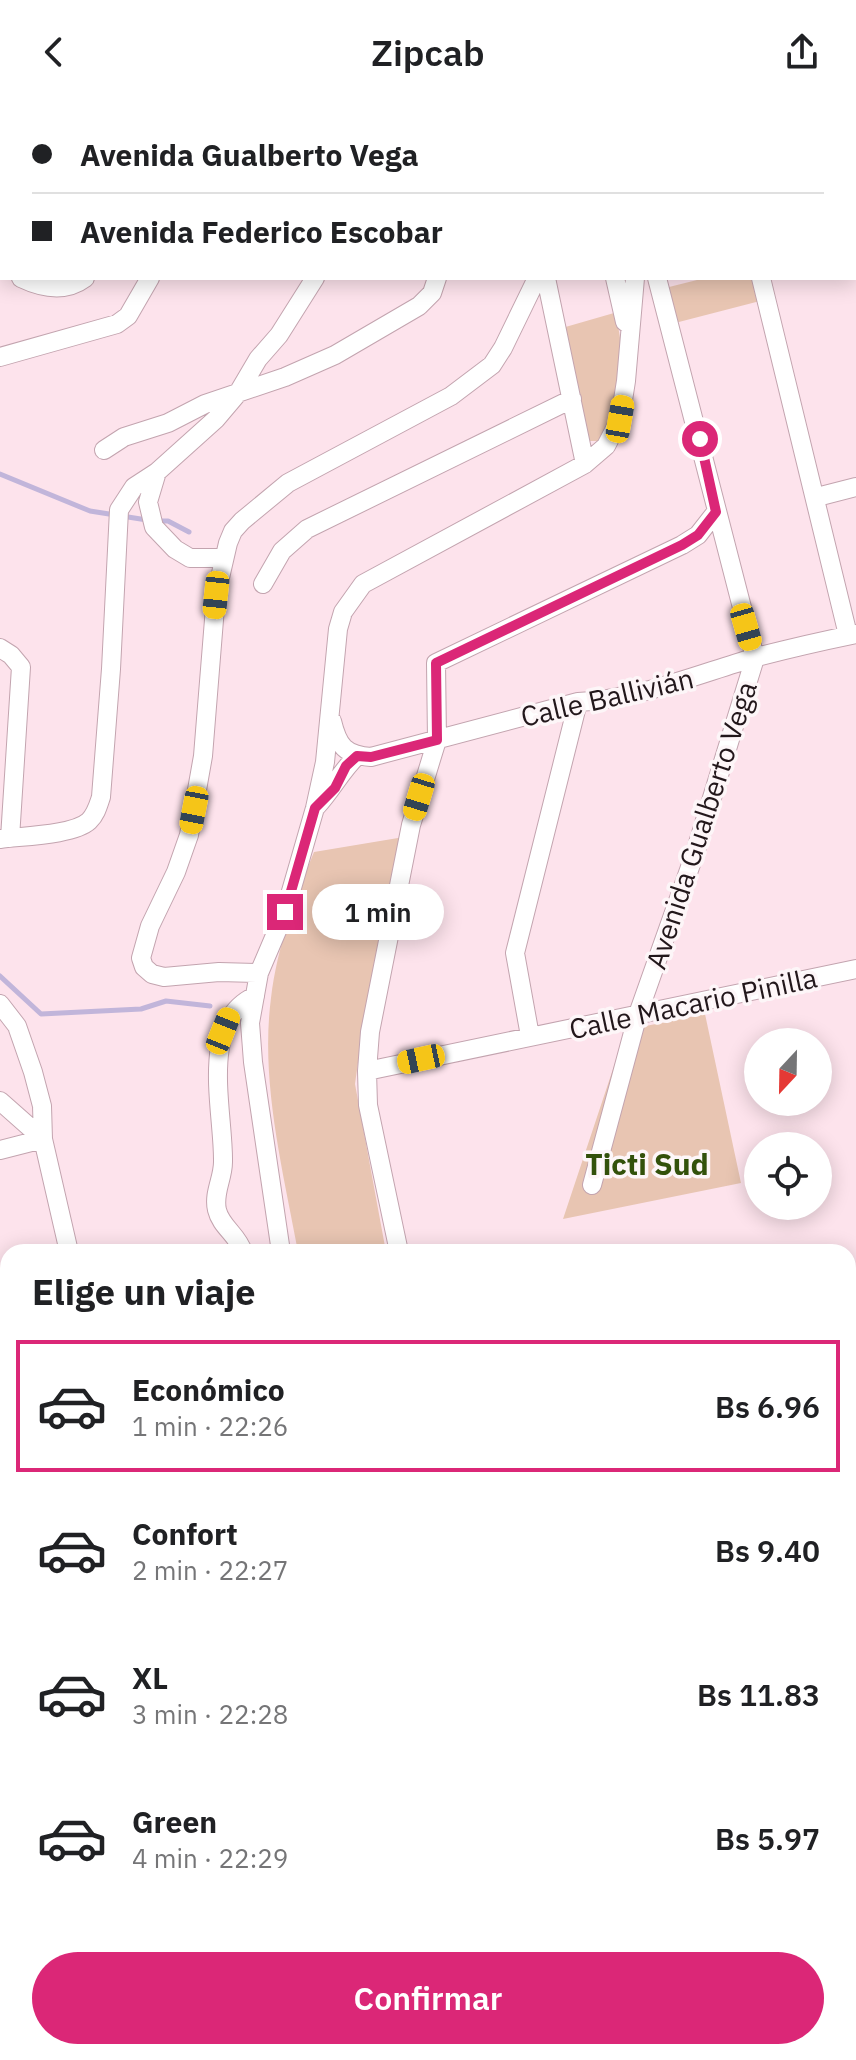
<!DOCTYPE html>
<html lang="es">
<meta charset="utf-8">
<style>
:root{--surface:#fff;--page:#f2f2f2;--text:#202124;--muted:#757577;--line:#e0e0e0;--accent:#db2777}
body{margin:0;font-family:"IBM Plex Sans",sans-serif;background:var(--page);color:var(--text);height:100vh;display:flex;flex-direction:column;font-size:30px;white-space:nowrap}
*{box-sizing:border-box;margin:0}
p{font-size:26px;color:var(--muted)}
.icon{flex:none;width:44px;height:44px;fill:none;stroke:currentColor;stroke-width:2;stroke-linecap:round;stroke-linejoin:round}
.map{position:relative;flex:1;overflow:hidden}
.panel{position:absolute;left:0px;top:1140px;width:856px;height:816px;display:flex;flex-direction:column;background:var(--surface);border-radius:24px 24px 0 0;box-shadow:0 4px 20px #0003}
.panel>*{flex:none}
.hud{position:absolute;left:0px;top:0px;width:856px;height:176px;box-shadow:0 4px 20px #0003;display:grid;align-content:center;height:176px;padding:0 32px;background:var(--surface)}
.needle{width:52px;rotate:202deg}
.controls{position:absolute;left:744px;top:924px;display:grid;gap:16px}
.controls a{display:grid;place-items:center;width:88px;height:88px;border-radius:50%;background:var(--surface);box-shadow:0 4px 20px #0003;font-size:40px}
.end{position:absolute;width:36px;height:36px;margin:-18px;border:10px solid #db2777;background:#fff;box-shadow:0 0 0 4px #fff}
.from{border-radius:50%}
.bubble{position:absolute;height:56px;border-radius:28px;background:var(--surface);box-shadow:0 4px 20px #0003;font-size:26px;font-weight:600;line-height:56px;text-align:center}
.car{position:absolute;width:24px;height:48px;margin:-24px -12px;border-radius:10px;box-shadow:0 0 6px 2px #0007;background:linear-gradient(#f5c518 24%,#345 0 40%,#f5c518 0 76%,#345 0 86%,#f5c518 0)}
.hud b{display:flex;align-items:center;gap:28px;height:76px;font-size:30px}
.hud b+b{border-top:2px solid var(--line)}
.hud i{width:20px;height:20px;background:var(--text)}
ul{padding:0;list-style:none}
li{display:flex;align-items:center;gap:24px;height:132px;margin:0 16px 12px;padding:0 16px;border:4px solid transparent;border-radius:0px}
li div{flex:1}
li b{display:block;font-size:30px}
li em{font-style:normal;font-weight:600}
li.current{border-color:var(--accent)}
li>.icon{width:72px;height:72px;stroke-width:1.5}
h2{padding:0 32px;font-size:36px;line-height:96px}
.button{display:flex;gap:16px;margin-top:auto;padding:16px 32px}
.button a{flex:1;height:92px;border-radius:48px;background:var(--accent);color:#fff;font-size:32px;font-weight:600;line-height:92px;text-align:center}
header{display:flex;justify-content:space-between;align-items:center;height:104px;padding:0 32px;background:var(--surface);font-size:36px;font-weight:600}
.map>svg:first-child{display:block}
.green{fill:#e8c5b2}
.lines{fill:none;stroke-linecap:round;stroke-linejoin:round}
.stream{stroke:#c1b5da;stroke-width:5}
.minor-casing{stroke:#c3a4af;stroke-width:20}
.minor{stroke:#fff;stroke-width:18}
.route{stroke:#db2777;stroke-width:10}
.labels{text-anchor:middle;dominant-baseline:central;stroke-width:7;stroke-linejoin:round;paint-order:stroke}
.street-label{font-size:28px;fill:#22171b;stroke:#fdf6f8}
.neighbourhood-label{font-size:30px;font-weight:bold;fill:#33510b;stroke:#fdf6f8}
</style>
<header><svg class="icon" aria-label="back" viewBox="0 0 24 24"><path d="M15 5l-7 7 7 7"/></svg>Zipcab<svg class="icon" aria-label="share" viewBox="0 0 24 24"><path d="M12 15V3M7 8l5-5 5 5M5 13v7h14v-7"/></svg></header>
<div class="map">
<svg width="856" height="1956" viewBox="0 0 856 1956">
<rect width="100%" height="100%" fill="#fde3ec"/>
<path class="green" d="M0,0h98l-96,2v45z
M705,174h49l6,23 -85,22 -10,-35z
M614,209c15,40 5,92 -16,128h-8l-6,-10 -22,-103z
M404,733l-43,204 -6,43 31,168h-88c-15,-82 -38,-170 -27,-254 6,-50 24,-100 43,-146z
M705,910l36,169 -178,36 63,-189z
M0,1865l8,2v81h223l40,4 7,4h-278z
M848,1906l8,1v49h-551l-14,-8h557z"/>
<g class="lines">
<path class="stream" d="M0,370l90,37 57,9
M157,417h11l21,11
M0,872l41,38 100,-5 25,-8 44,5"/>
<defs>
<path id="minor" d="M366,0l1,2
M411,0l1,2
M512,0l1,2
M633,0v2
M720,0v2
M840,0l1,2
M103,2l1,-2
M218,2l1,-2
M283,2v-2
M348,2l1,-2
M649,2v-2
M854,17l2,1
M0,54h2
M0,130l2,-1
M0,164l2,1
M21,174c21,10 44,15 64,0
M546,174l39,186
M615,174l10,44
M761,174l87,357
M0,253l117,-33 11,-8 22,-38
M104,346l20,-13 44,-14 37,-19 80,-27 50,-22 84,-49 13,-13 5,-15
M157,368l-9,30 6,25 21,22 15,9h33
M817,393l39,-10
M263,480l19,-33 25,-22 265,-130
M0,544l11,7 10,12 -11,171
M332,617c6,25 13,34 39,36l207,-55c60,-3 118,-27 175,-44 34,-9 69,-17 103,-24
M317,702c15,-16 24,-35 40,-50
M0,735c22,-3 74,-4 89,-18 7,-7 9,-15 12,-24l10,-128 8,-159 15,-23 23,-15 59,-53 22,-26 20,-34 21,-24 36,-57
M259,869l-40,-1 -55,5 -12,-3 -8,-7 -3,-9 9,-32 26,-54 13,-37 14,-79 13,-161 12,-52 5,-12 9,-10 46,-38 163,-87 41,-31 11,-17 34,-70
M0,900l17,22 16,46 9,34 1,33 26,113
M530,932l-15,-83 63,-251
M367,967l489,-102
M0,997l43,38
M0,1046l43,-11
M592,1081l46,-171 57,-161 60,-195 -98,-380
M243,1148c-5,-17 -22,-25 -26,-42 -4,-17 6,-31 6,-48 1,-50 -25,-140 32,-166
M281,1148l-28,-190 -3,-39 9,-50 26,-61 30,-104 10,-46 13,-133 5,-17 20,-28 222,-120 21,-18 14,-27 6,-38 9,-103
M399,1148l-31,-147 -1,-34 3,-39 41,-207 26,-85 -1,-77 246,-118 16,-10 18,-23
M848,1237l8,-1
M0,1406l8,-2
M0,1467l8,-16
M848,1494l8,-2
M0,1638l8,-17
M848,1641l8,-1
M0,1692h8
M848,1792l8,-2
M0,1829l8,4
M0,1851l8,3"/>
</defs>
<use href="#minor" class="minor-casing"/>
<use href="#minor" class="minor"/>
</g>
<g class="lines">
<path class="route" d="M285,808l30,-104 20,-20 11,-22 11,-10 14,1 66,-17 -1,-77 246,-118 16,-10 18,-23 -16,-73"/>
</g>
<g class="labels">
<g class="street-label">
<text transform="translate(607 593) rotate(-13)">Calle Ballivián</text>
<text transform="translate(701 721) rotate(-72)">Avenida Gualberto Vega</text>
<text transform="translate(693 899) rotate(-12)">Calle Macario Pinilla</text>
</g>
<g class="neighbourhood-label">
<text x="647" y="1059">Ticti Sud</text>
</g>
</g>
</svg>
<div class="controls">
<a><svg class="needle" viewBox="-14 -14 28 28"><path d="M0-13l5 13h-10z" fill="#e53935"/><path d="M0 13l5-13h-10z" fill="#757577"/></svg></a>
<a><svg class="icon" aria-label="locate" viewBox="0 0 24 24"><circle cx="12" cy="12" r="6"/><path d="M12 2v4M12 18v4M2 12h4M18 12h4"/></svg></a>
</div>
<i class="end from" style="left:700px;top:335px"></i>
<i class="end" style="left:285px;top:808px"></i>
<div class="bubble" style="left:312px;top:780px;width:132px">1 min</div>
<i class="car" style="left:620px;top:315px;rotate:10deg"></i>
<i class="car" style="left:216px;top:491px;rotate:186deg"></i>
<i class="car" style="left:746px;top:523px;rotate:164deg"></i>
<i class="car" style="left:419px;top:693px;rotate:197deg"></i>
<i class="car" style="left:194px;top:706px;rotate:191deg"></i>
<i class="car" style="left:223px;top:927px;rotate:22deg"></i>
<i class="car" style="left:421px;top:955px;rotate:258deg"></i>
<div class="hud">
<b><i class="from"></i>Avenida Gualberto Vega</b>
<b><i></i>Avenida Federico Escobar</b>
</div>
<section class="panel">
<h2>Elige un viaje</h2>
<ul>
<li class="current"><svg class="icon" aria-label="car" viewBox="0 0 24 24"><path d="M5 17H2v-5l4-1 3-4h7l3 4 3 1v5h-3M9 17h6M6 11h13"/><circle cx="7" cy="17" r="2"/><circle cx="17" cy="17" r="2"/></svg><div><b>Económico</b><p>1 min · 22:26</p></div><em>Bs 6.96</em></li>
<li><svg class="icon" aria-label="car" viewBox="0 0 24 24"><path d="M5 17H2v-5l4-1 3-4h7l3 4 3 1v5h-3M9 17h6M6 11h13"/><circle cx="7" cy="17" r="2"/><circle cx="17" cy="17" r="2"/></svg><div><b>Confort</b><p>2 min · 22:27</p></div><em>Bs 9.40</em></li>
<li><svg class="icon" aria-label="car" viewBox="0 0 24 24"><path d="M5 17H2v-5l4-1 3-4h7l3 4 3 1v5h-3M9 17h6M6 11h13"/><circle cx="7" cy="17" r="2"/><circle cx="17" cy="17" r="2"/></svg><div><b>XL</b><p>3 min · 22:28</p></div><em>Bs 11.83</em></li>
<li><svg class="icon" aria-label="car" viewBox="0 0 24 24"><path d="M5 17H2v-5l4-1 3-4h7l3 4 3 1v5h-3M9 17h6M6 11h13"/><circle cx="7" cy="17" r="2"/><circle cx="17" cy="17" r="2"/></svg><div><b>Green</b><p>4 min · 22:29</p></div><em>Bs 5.97</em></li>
</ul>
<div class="button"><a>Confirmar</a></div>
</section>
</div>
